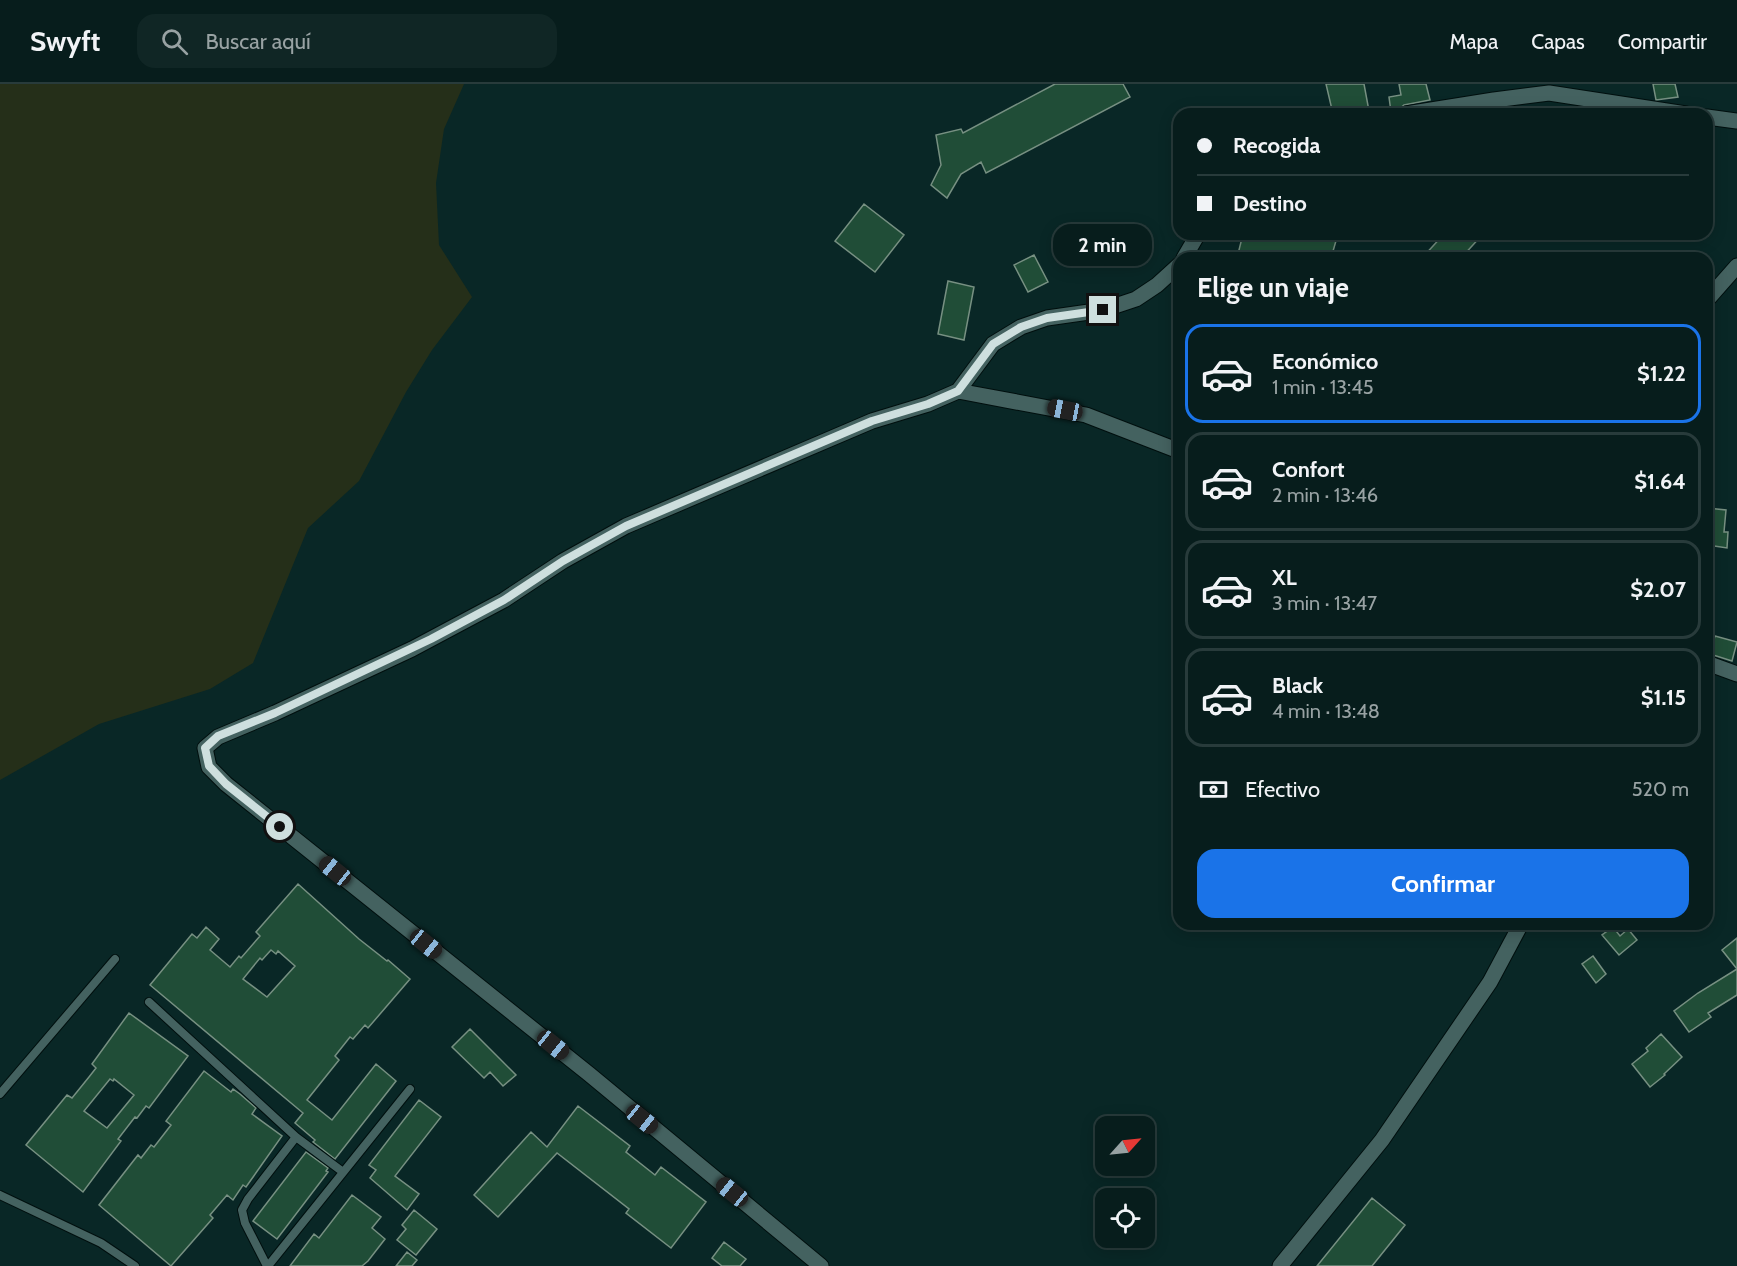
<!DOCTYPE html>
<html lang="es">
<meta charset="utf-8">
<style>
:root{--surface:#071d1c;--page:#102625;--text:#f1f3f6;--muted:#98a2a3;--line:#283b3b;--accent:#1a73e8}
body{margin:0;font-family:Cabin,sans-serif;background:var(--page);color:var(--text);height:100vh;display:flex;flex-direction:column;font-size:22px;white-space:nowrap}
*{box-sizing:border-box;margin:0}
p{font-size:20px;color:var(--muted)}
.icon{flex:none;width:33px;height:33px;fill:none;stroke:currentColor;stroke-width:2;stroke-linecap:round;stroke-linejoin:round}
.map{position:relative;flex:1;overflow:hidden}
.panel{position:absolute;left:1173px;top:168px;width:540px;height:678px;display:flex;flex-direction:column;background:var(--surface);border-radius:18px;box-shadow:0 3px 15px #0003,0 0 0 2px var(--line)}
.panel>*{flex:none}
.banner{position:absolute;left:1173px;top:24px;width:540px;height:132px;border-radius:18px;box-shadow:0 3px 15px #0003,0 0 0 2px var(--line);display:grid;align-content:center;height:132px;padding:0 24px;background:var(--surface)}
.needle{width:39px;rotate:63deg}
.tools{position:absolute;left:1095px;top:1032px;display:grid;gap:12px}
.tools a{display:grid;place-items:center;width:60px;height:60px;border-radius:12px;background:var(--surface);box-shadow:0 3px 15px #0003,0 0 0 2px var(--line);font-size:30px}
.end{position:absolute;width:27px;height:27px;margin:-14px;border:8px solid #cedfde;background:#111;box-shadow:0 0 0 3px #111}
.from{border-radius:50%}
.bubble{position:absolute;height:42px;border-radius:18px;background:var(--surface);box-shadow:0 3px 15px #0003,0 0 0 2px var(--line);font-size:20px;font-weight:800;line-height:42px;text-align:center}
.car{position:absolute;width:18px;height:36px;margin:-18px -9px;border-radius:8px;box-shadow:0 0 4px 2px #0007;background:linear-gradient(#222 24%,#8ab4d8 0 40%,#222 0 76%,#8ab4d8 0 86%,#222 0)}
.banner b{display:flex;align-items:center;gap:21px;height:57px;font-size:22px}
.banner b+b{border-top:2px solid var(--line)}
.banner i{width:15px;height:15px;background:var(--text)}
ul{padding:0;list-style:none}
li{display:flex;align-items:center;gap:18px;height:99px;margin:0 12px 9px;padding:0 12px;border:3px solid var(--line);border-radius:18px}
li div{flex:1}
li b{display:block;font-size:22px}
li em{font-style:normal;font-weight:800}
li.selected{border-color:var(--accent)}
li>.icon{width:54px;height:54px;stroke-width:1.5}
h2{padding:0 24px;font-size:27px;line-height:72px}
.pay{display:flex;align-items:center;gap:15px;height:66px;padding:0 24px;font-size:22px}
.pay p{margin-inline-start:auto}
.primary-button{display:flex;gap:12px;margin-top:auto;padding:12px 24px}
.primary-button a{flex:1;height:69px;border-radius:18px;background:var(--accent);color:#fff;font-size:24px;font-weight:800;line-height:69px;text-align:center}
header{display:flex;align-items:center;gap:36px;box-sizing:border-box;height:84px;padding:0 30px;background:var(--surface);border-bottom:2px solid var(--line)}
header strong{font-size:28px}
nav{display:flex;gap:33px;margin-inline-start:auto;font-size:21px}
.search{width:420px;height:54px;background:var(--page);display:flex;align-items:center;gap:15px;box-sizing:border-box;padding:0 21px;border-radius:18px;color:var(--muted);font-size:22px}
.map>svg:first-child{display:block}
.green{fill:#252f19}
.building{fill:#204d37;stroke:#779082;stroke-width:1.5;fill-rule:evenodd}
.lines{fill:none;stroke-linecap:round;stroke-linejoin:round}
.lane-casing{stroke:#000f0e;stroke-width:10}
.street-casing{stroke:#000f0e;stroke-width:17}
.lane{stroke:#446260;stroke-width:8}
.street{stroke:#446260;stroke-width:15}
.route{stroke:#cedfde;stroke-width:8}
</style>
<header>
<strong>Swyft</strong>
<div class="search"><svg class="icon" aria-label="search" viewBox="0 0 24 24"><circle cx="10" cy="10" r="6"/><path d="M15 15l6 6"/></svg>Buscar aquí</div>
<nav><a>Mapa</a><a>Capas</a><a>Compartir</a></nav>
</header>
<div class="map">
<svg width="1737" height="1182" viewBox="0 0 1737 1182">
<rect width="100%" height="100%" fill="#092726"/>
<path class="green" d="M0,0h464l-20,45 -8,54 3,62 33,52 -40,53 -26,42 -47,89 -51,47 -55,135 -43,26 -111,35 -99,56z"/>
<path class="building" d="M1055,0h68l7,13 -144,76 -5,-11 -20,12 -14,24 -16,-13 10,-20 -5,-30 25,-6 2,4z
M1326,0h38l5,27 -15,3h-21z
M1399,0h27l4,16 -26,5 -7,6 -6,1 -2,-15 12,-2z
M1653,0h22l3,13 -22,3z
M864,120l40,31 -29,37 -40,-31z
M1243,150h95l-7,24h-94z
M1444,150h39l-22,24h-39z
M1034,171l14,27 -20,10 -14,-27z
M948,197l26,6 -10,53 -26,-6z
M1707,424l19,2 -2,22h4l-1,16 -19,-3 2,-21h-3z
M1715,552l22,6 -5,19 -22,-7z
M298,800l61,55 28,22 1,-1 22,19 -42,49 -3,-3 -12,14 -3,-2 -15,19 4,4 -32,40 25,20 44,-56 20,17 -61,78 -22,-17 2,-2 -20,-17 8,-10 -153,-128 42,-51 5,4 9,-11 13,12 -9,11 20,17 9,-11 2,2 19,-22 -4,-4zM271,866l5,4 2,-3 17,15 -28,31 -24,-18 17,-21 2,2z
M1613,843l7,9 8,-7 9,11 -18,15 -17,-20z
M1737,854v57l-29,18 3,4 -22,15 -15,-21 24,-18 39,-24 -15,-19z
M1593,872l13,18 -10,9 -14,-19z
M129,929l59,43 -39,52 -3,-2 -9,12 -2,-1 -17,22 3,2 -38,51 -57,-47 41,-50 5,3 17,-21 7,-9 -4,-4zM110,995l3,2 1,-2 20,16 -27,33 -23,-17z
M470,945l46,46 -13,11 -13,-14 -6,6 -32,-31z
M1661,950l21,23 -18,17 1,1 -15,12 -18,-23 16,-13 -2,-3z
M204,987l27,21 2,-3 7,5 16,14 -4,6 30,22 -36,51 -3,-2 -10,15 -6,-5 -17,20 3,3 -42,48 -72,-61 39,-50 3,3 10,-13 3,2 17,-22 -5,-4z
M419,1016l22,17 -46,59 24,18 -12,16 -37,-32 6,-8 -7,-5z
M578,1022l52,40 -4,6 29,23 6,-8 45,35 -35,46 -45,-35 3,-4 -72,-56 -59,64 -24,-22 57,-63 16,15z
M306,1068l22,16 -2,3 2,1 -51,67 -24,-18z
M352,1111l29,22 -9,11 13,11 -17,22 -6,5h-72l24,-32 5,4z
M1372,1114l33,27 -33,41h-55z
M414,1126l23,19 -21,26 -19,-15 9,-11 -4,-4z
M724,1158l22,17 -6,7h-18l-10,-8z
M407,1168l10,8 -5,6h-16z"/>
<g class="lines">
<defs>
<path id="lane" d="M149,918l147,135 47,35
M0,1010l115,-135
M0,1111l101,48 34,23
M267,1182l-22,-43 -3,-13 6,-11 48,-62
M268,1182l142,-177"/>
<path id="street" d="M1406,30l88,-14 55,-7 137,21
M1707,33l30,4
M1184,174l14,-24
M1707,216l30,-34
M958,307l128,24 93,36
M1707,579l30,11
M821,1182l-232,-192 -363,-290 -17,-17 -4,-19 13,-11 57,-24 137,-64 92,-49 59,-39 63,-35 246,-105 56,-17 30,-13 35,-47 28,-17 26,-9 56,-8 33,-11 21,-14 22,-20
M1280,1182l102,-126 108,-158 31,-58"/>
</defs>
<use href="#lane" class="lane-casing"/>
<use href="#street" class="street-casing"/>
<use href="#lane" class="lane"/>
<use href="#street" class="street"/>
</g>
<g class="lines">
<path class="route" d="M280,743l-54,-43 -17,-18 -4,-18 13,-12 57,-23 156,-74 73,-39 59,-39 63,-35 246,-105 56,-17 30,-13 35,-47 28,-17 26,-9 56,-8"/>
</g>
</svg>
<div class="tools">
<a><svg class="needle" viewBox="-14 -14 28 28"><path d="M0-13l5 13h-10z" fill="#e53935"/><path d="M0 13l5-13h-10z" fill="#98a2a3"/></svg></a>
<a><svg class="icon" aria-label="locate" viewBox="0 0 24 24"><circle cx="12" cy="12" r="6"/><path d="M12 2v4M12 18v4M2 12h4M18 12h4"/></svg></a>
</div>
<i class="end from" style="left:280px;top:743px"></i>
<i class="end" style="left:1103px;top:226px"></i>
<div class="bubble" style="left:1053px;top:140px;width:99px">2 min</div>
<i class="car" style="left:1065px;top:326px;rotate:281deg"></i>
<i class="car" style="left:335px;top:787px;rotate:309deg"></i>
<i class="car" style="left:426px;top:860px;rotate:129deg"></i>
<i class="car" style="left:553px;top:961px;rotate:129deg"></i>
<i class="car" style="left:642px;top:1035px;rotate:129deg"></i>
<i class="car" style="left:732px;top:1108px;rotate:309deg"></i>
<div class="banner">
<b><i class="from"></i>Recogida</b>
<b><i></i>Destino</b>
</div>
<section class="panel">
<h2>Elige un viaje</h2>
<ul>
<li class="selected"><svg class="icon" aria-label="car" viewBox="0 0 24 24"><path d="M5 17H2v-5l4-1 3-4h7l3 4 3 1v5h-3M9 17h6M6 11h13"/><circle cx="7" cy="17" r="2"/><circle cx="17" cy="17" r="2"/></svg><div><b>Económico</b><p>1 min · 13:45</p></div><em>$1.22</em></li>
<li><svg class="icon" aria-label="car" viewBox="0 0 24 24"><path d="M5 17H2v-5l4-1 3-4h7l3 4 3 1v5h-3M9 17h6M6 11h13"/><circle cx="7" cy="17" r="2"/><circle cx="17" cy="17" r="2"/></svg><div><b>Confort</b><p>2 min · 13:46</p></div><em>$1.64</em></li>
<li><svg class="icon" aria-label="car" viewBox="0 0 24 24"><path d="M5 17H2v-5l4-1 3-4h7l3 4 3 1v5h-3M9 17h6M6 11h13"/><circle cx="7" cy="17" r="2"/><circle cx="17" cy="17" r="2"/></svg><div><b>XL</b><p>3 min · 13:47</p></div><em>$2.07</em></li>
<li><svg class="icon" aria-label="car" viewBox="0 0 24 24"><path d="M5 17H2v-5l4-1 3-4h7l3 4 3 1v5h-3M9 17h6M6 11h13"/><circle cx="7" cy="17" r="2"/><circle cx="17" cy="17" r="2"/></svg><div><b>Black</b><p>4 min · 13:48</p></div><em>$1.15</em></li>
</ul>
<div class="pay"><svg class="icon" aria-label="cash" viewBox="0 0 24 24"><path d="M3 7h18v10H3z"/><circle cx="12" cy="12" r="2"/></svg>Efectivo<p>520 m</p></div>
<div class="primary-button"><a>Confirmar</a></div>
</section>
</div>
